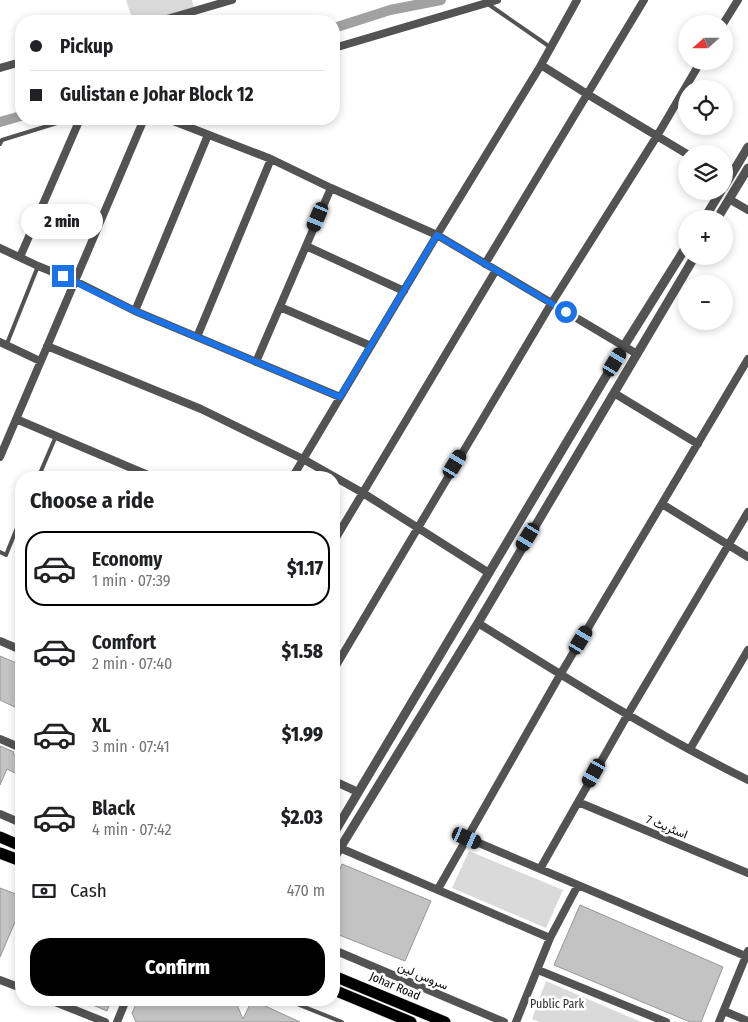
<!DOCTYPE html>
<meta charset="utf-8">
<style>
:root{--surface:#fff;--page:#f6f6f6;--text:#202124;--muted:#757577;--line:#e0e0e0;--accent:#000}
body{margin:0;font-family:"Fira Sans Condensed",Vazirmatn,sans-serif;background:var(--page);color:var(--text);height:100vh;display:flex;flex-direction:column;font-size:19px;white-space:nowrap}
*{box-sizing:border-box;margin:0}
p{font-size:16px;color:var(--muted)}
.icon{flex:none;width:28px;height:28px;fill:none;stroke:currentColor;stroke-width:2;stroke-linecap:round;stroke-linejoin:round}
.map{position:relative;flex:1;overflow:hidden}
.side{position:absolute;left:15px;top:471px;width:325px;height:535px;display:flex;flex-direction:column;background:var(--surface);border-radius:20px;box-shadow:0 2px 8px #0003}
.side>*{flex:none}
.banner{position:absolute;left:15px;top:15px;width:325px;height:110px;border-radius:20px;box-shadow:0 2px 8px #0003;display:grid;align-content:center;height:110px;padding:0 15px;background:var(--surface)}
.needle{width:32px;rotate:249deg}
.buttons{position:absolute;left:678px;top:15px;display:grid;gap:10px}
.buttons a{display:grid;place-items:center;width:55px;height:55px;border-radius:50%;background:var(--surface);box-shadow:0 2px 8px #0003;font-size:25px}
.end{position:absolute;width:22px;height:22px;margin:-11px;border:6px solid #1a73e8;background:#fff;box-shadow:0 0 0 2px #fff}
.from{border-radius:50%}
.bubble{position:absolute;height:35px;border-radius:18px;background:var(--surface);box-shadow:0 2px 8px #0003;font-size:16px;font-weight:800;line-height:35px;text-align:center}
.car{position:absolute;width:15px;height:30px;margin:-15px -8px;border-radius:6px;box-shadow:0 0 4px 1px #0007;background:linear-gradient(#222 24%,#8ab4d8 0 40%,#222 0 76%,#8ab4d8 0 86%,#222 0)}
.banner b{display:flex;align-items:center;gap:18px;height:48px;font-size:19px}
.banner b+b{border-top:1px solid var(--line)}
.banner i{width:12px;height:12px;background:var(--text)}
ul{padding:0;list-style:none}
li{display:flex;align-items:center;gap:15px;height:75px;margin:0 10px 8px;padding:0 5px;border:2px solid transparent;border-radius:20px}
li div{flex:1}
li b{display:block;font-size:19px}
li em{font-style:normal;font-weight:800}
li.current{border-color:var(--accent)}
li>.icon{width:45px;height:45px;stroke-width:1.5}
h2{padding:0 15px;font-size:22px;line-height:60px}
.pay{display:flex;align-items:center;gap:12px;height:55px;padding:0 15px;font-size:19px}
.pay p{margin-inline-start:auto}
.button{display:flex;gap:10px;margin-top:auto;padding:10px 15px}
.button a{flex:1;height:58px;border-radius:20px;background:var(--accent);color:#fff;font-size:20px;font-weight:800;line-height:58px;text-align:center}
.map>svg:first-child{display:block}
.green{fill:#dadada}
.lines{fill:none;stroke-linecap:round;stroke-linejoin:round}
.canal{stroke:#a1a1a1;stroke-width:10}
.building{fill:#c3c3c3;stroke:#979797}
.primary-casing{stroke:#dbdbdb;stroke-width:12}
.service{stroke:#535353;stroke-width:4}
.minor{stroke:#535353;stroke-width:8}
.tertiary{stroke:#535353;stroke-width:9}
.primary{stroke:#000;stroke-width:11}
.route{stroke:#1a73e8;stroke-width:6}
.labels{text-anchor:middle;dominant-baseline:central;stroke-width:5;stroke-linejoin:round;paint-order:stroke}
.street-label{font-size:12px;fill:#000;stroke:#fff}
.park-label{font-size:12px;fill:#313131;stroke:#fff}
</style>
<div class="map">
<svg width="748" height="1022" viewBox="0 0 748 1022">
<rect width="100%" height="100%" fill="#fff"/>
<path class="green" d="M126,0h66l2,7 -46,14h-15z
M469,851l94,39 -17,38 -94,-40z
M546,981l95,41h-102l-7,-3z"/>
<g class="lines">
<path class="canal" d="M334,28l56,-18 51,-10
M0,122l21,-6"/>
</g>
<path class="building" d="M0,656l21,9v45l-21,-10z
M0,746l14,6 -1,2 8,4v18l-14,-7 -7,16z
M342,864l89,37 -26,60 -71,-28v-49z
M0,888l21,8v12l-21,49z
M580,905l143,62 -22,55h-11l-136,-57z
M81,1000h30l-4,11z
M138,1000h97l8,19 9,-19 48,22h-164l-4,-9z"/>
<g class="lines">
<defs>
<path id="primary" d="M0,837l21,9
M0,853l21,8
M334,976l111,46
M334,990l77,32"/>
</defs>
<use href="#primary" class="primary-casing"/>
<path class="service" d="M488,4l62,43
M0,144l2,-4 68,-21
M6,346l32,-80
M38,478l18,-42
M0,552l6,3 15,-37
M287,1000l55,22"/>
<path class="minor" d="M160,21l72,-21
M723,24l15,-24
M334,48l163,-48
M541,65l46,29 100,60
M0,68l21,-6
M168,119l103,40 60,29 106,47 200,119
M729,199l19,11
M306,246l98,45
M0,248l38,18 37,15 60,30 205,86
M20,257l60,-138
M485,264l159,-264
M280,307l91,39
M135,311l73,-176
M197,337l74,-178
M0,342l40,19
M47,346l154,63 102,50 60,34 126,80
M256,362l75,-174
M614,393l84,51
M16,419l139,59
M0,457l144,-338
M292,478l145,-243 104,-170 36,-65
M662,504l86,53
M334,541l162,-271
M478,623c88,55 177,111 270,157
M0,641l21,9
M334,669l217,-365 106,-168 44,-75
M0,739l21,9
M690,749l58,-99
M334,781l24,11
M578,802l170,71
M0,814l21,9
M467,838l281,119
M340,848l210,90
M540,869l88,-155 120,-202
M438,889l122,-214 188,-316
M334,950l170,72
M538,970l128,52
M0,980l21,8
M50,1000l55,22
M724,1011l24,10
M117,1022l9,-22
M516,1022l34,-84 28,-53
M719,1022l29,-71"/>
<path class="tertiary" d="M724,187l24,-40
M704,219l17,-28
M717,219l31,-51
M334,833l290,-487 62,-99
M334,858l144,-235 217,-367"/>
<use href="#primary" class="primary"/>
</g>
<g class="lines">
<path class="route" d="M63,276l72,35 205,86 97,-162 129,77"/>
</g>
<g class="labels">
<g class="street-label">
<text transform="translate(667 827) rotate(22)">اسٹریٹ 7</text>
<text transform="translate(423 976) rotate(23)">سروس لین</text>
<text transform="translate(395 986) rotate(23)">Johar Road</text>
</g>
<g class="park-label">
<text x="557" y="1004">Public Park</text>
</g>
</g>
</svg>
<div class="buttons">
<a><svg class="needle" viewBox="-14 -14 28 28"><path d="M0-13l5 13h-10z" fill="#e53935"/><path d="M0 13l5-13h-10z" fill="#757577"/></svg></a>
<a><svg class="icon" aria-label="locate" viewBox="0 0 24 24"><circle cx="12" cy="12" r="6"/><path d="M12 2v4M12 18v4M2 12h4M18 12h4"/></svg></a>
<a><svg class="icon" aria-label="layers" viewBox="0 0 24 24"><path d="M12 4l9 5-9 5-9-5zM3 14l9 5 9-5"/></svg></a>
<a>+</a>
<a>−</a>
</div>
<i class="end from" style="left:566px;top:312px"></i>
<i class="end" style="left:63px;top:276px"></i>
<div class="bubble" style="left:21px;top:204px;width:82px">2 min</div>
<i class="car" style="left:318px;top:217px;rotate:203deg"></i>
<i class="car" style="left:615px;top:362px;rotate:31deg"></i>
<i class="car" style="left:455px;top:464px;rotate:31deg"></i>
<i class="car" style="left:528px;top:537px;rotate:211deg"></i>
<i class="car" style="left:581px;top:640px;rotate:31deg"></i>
<i class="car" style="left:594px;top:773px;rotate:209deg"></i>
<i class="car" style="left:467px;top:838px;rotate:114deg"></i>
<div class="banner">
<b><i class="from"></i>Pickup</b>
<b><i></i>Gulistan e Johar Block 12</b>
</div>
<section class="side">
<h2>Choose a ride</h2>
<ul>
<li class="current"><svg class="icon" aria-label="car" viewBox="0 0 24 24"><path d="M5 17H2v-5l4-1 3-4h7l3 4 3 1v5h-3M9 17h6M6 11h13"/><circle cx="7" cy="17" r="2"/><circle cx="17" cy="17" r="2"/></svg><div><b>Economy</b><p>1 min · 07:39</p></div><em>$1.17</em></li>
<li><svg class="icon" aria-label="car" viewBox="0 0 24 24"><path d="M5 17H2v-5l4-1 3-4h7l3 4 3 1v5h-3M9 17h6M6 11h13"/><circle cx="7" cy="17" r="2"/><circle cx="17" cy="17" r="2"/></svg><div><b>Comfort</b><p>2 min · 07:40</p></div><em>$1.58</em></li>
<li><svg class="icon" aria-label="car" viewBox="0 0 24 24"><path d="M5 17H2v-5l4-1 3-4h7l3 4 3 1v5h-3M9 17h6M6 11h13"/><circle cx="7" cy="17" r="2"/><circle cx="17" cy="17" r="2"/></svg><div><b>XL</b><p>3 min · 07:41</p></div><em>$1.99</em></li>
<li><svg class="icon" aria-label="car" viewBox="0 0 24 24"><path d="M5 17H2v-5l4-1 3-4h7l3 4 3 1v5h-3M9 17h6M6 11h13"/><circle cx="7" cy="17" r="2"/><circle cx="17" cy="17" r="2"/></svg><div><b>Black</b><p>4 min · 07:42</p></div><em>$2.03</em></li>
</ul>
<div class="pay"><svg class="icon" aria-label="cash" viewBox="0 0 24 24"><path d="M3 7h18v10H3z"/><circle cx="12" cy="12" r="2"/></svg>Cash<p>470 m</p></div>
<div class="button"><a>Confirm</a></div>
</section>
</div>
